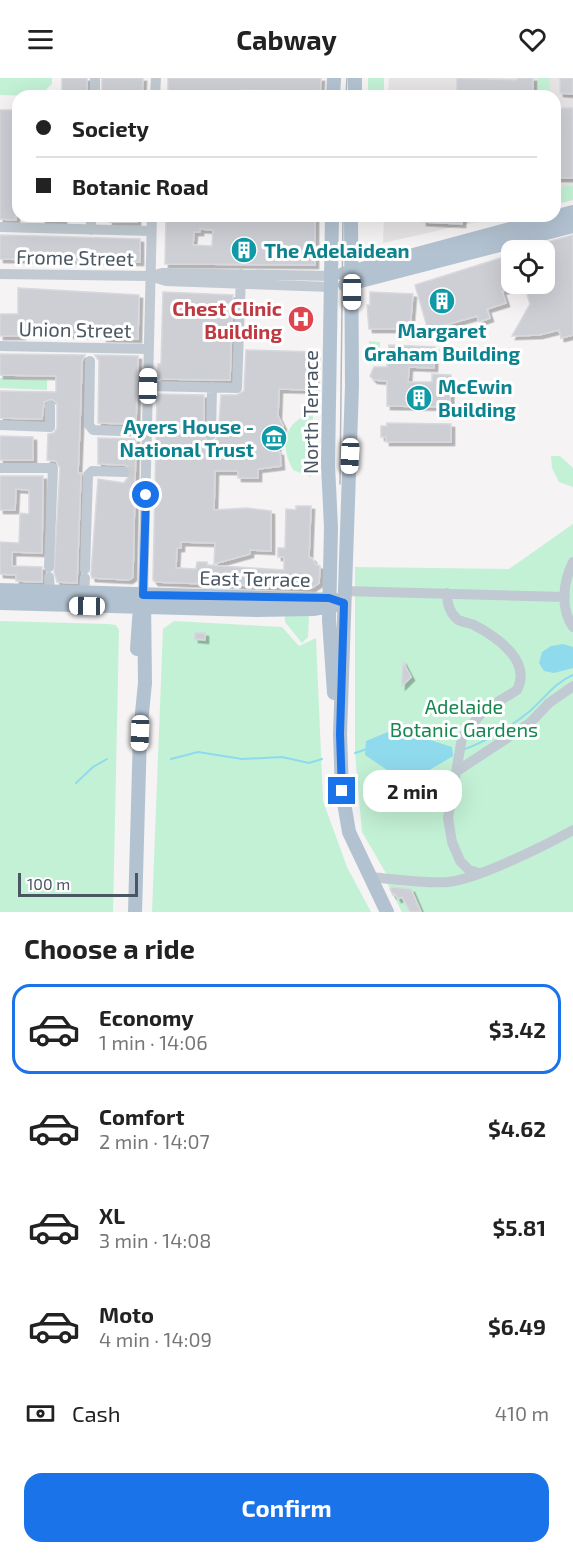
<!DOCTYPE html>
<meta charset="utf-8">
<style>
:root{--surface:#fff;--page:#f6f6f6;--text:#222;--muted:#767676;--line:#e0e0e0;--accent:#1a73e8}
body{margin:0;font-family:"Exo 2",sans-serif;background:var(--page);color:var(--text);height:100vh;display:flex;flex-direction:column;font-size:22px;white-space:nowrap}
*{box-sizing:border-box;margin:0}
p{font-size:20px;color:var(--muted)}
.icon{flex:none;width:33px;height:33px;fill:none;stroke:currentColor;stroke-width:2;stroke-linecap:round;stroke-linejoin:round}
.map{position:relative;height:834px;overflow:hidden}
.drawer{display:flex;flex-direction:column;background:var(--surface);flex:1}
.drawer>*{flex:none}
.hud{position:absolute;left:12px;top:12px;width:549px;height:132px;border-radius:18px;box-shadow:0 6px 24px #0002;display:grid;align-content:center;height:132px;padding:0 24px;background:var(--surface)}
.buttons{position:absolute;left:501px;top:162px;display:grid;gap:12px}
.buttons a{display:grid;place-items:center;width:54px;height:54px;border-radius:12px;background:var(--surface);box-shadow:0 6px 24px #0002;font-size:30px}
.scale{position:absolute;left:18px;bottom:15px;width:120px;box-sizing:border-box;padding-left:6px;border:3px solid #4a5661;border-top:0;font-size:16px;line-height:21px;white-space:nowrap;color:#4a5661;-webkit-text-stroke:4px #fff;paint-order:stroke}
.end{position:absolute;width:27px;height:27px;margin:-14px;border:8px solid #1a73e8;background:#fff;box-shadow:0 0 0 3px #fff}
.from{border-radius:50%}
.bubble{position:absolute;height:42px;border-radius:18px;background:var(--surface);box-shadow:0 6px 24px #0002;font-size:20px;font-weight:700;line-height:42px;text-align:center}
.car{position:absolute;width:18px;height:36px;margin:-18px -9px;border-radius:8px;box-shadow:0 0 4px 2px #0007;background:linear-gradient(#fff 24%,#345 0 40%,#fff 0 76%,#345 0 86%,#fff 0)}
.hud b{display:flex;align-items:center;gap:21px;height:57px;font-size:22px}
.hud b+b{border-top:2px solid var(--line)}
.hud i{width:15px;height:15px;background:var(--text)}
ul{padding:0;list-style:none}
li{display:flex;align-items:center;gap:18px;height:90px;margin:0 12px 9px;padding:0 12px;border:3px solid transparent;border-radius:18px}
li div{flex:1}
li b{display:block;font-size:22px}
li em{font-style:normal;font-weight:700}
li.active{border-color:var(--accent)}
li>.icon{width:54px;height:54px;stroke-width:1.5}
h2{padding:0 24px;font-size:27px;line-height:72px}
.pay{display:flex;align-items:center;gap:15px;height:66px;padding:0 24px;font-size:22px}
.pay p{margin-inline-start:auto}
.action{display:flex;gap:12px;margin-top:auto;padding:12px 24px}
.action a{flex:1;height:69px;border-radius:18px;background:var(--accent);color:#fff;font-size:24px;font-weight:700;line-height:69px;text-align:center}
header{display:flex;justify-content:space-between;align-items:center;height:78px;padding:0 24px;background:var(--surface);font-size:27px;font-weight:700}
.map>svg:first-child{display:block}
.education{fill:#e6e4e5}
.green{fill:#c3f1d5}
.water{fill:#90daee}
.lines{fill:none;stroke-linecap:round;stroke-linejoin:round}
.stream{stroke:#90daee;stroke-width:2}
.building{fill:#cdcfd5;stroke:#d7d9de;stroke-width:1.5;fill-rule:evenodd;filter:url(#shadow)}
.minor-tunnel{stroke:#caccce;stroke-width:10;stroke-dasharray:10 5;stroke-linecap:butt}
.minor{stroke:#c1cad2;stroke-width:10}
.major{stroke:#b3c2d1;stroke-width:14}
.tram{stroke:#b5b8bd;stroke-width:1.5}
.route{stroke:#1a73e8;stroke-width:8}
.labels{text-anchor:middle;dominant-baseline:central;stroke-width:6;stroke-linejoin:round;paint-order:stroke}
.culture-label{font-size:20px;font-weight:bold;fill:#0d838f;stroke:#fff;text-anchor:start}
.street-label{font-size:20px;fill:#4a5661;stroke:#fff}
.health-label{font-size:20px;font-weight:bold;fill:#be3a42;stroke:#fff;text-anchor:end}
.park-label{font-size:20px;fill:#17864f;stroke:#fff}
</style>
<header><svg class="icon" aria-label="menu" viewBox="0 0 24 24"><path d="M4 6h16M4 12h16M4 18h16"/></svg>Cabway<svg class="icon" aria-label="heart" viewBox="0 0 24 24"><path d="M12 20l-8-8c-3-5 5-10 8-4 3-6 11-1 8 4z"/></svg></header>
<div class="map">
<svg width="573" height="834" viewBox="0 0 573 834">
<defs>
<filter id="shadow"><feDropShadow dx="3.5" dy="3.5" stdDeviation="0" flood-color="#0004"/></filter>
</defs>
<rect width="100%" height="100%" fill="#f5f3f3"/>
<path class="education" d="M389,0h184v122l-18,4v-108h-167z
M384,138h119l-120,27z"/>
<path class="green" d="M0,0h52v6l-13,12 -39,-1z
M368,0h16v15l-16,-1z
M538,0h12l-1,18h-11z
M563,108h10v14l-12,3 -2,-12z
M369,263l11,1 -1,17h-10z
M0,300l47,2v10l-47,-2z
M313,335l-2,64 -18,-7c-14,-25 -9,-49 20,-57z
M551,378h9l13,12v19l-14,-5 -7,-14z
M573,446v388h-171l-16,-31 1,-6 -25,-43 -7,-79v-186l154,2z
M285,537h24l-1,22 -6,6 -17,-21z
M0,543l108,3 8,1 3,5 -6,282h-113z
M174,543l108,6 17,19 17,-8 7,163 24,66 24,45h-219l11,-283z"/>
<path class="water" d="M563,566l10,3v21l-19,5 -10,-2 -5,-8 3,-11 9,-6z
M388,654l33,5 31,10 1,9 -42,25 -9,-1 -37,-25 1,-14z"/>
<g class="lines">
<path class="stream" d="M465,671c22,-8 47,-23 65,-38 15,-13 24,-28 43,-36
M355,675l12,-4
M171,681l27,-7 44,7 40,-2 27,6 13,-4
M76,705l17,-16 14,-8"/>
</g>
<path class="building" d="M62,0h25v18h-25z
M102,0h41l-1,18h-40z
M168,0h153l-1,18h-27l1,-5 -53,-1v6h-73z
M457,0l60,2v-2h16v18h-77z
M560,0h13v16l-13,-1z
M557,30h16v70h-18z
M0,32h18l-2,110 -16,-1z
M42,138h21v5h-21z
M109,138h28v6h-28z
M166,138h149v49l-150,-1zM200,151l13,1 -1,16 -19,-1 1,-13h6z
M423,138h40l-1,8 -39,-2z
M0,157l140,4v23l-140,-3z
M573,157v100l-12,3 -2,-8 -20,5 -27,1 18,-32 -6,-20h20v-16l10,-2 -7,-24z
M507,178l5,16v16l-10,3 4,12 -19,6 3,9 -11,4 -2,-6 -49,14 -13,-45z
M18,210l121,7 -1,44 -35,-1v-7l-14,-1v5l-67,-2v3h-22v-22h18z
M163,214l70,3 -3,85 -72,-1v-15h3z
M370,214l43,2 -3,35h-41l-2,-24h3z
M389,267l46,2 -1,21 -25,-1 -1,15h24v-8l19,1 -1,32 -63,-1v-25l-13,-1 -4,-4 4,-9h13z
M246,272l70,2 -1,38 -36,-1 -1,27 5,10 -2,11h-3l-1,15h3l1,14 -23,3v9h-20v-7h-23l-1,39 32,-2 25,3v40l-21,-1v4l-36,10 1,-21 -34,-1v6h-4l-1,20 20,1 1,-7h10v3l77,5v-13h-6v-9h7l1,-39 10,1v-4h15l-2,51 3,1 4,7 4,1 -1,17 -7,5 -157,-6 -2,-2 4,-186 47,1v40l3,6 7,1 4,-6 3,-41h16l7,-4z
M0,276l85,1 -3,6 -2,64 -2,48h3l-4,110 -20,-1 -3,-10 6,-104 -4,-7 -9,-1 1,-26 6,-1 3,-5v-25l-6,-4 -7,3 -2,17 -42,-1v-27l56,1v-16l-56,-1z
M95,277l43,1 -2,68 -38,-1 1,-62z
M387,345l64,1v18h-65v-5h-5v-11h6z
M0,358l33,1v23h-33z
M98,360l38,1 -3,138 -4,3 -37,-2 -1,-4 7,-95 26,4 7,-10 -1,-5 -5,-3 -27,-1z
M0,398h43l-1,77 -30,-1v14l30,1v15l-26,-1v-6l-16,-1v-32l19,1 1,-30 9,1v-24l-13,-1 -1,21h-15z
M195,555h10v7l-10,-1z
M403,584l8,15 -9,9v-8z
M393,809l18,2 10,23h-11l-8,-15 -4,2 -3,-5 -2,1 -3,-6z"/>
<g class="lines">
<path class="minor-tunnel" d="M124,394h11"/>
<path class="minor" d="M95,18v-18
M155,18l1,-18
M0,149l151,4
M91,152v-14
M0,196l150,2 16,5 165,6
M151,198l11,-3 170,3
M0,268l149,3
M90,283l-1,64 4,5 54,2
M148,308l89,2 4,-114
M0,347l50,2v-21
M211,357l1,-48
M0,390h53l-4,99
M573,484c-10,20 -13,46 0,65
M85,491l3,-94 4,-4 32,1
M49,499l1,14
M344,513l221,6
M84,515l1,-15
M447,515c0,9 2,19 10,26 5,4 12,3 17,6 23,12 58,36 43,65l-34,21 -21,27 -14,80 4,24 8,19 9,9 10,3
M143,517l9,-379
M457,693l73,-48 19,-20 24,-17
M369,799c26,2 54,7 79,5 30,-3 98,-37 125,-52"/>
<path class="major" d="M333,18l1,-18
M355,18v-18
M332,138l-4,249 3,62 -2,93 5,73
M351,138l1,170 -12,348 2,57 7,41 38,80
M343,196l230,-62
M345,207l228,-59
M0,512l336,10
M0,525l256,7 57,-1 23,-4
M137,571l3,-43
M135,834l5,-179 5,-50 -1,-83"/>
<path class="tram" d="M346,18l1,-18
M340,406l3,-268"/>
</g>
<g class="lines">
<path class="route" d="M146,417l-3,100 186,3 15,5 -4,131 2,57"/>
</g>
<defs>
<symbol id="building-disc" viewBox="-11 -11 22 22"><circle r="9.5" fill="#0f9aa8" stroke="#fff"/><path d="M-4-6H4V6H1V3H-1V6H-4ZM-2.5-4.3h1.7v1.8h-1.7ZM.8-4.3h1.7v1.8H.8ZM-2.5-1h1.7V.8h-1.7ZM.8-1h1.7V.8H.8Z" fill="#fff"/></symbol>
<symbol id="hospital-disc" viewBox="-11 -11 22 22"><circle r="9.5" fill="#e0444e" stroke="#fff"/><path d="M-5-5h3v3.5h4V-5h3V5h-3V1.5h-4V5h-3Z" fill="#fff"/></symbol>
<symbol id="museum-disc" viewBox="-11 -11 22 22"><circle r="9.5" fill="#0f9aa8" stroke="#fff"/><path d="M0-6L6-3V-2H-6V-3ZM-5-1h2V3h-2ZM-1-1h2V3h-2ZM3-1h2V3H3ZM-6 4H6V6H-6Z" fill="#fff"/></symbol>
</defs>
<g fill-rule="evenodd">
<use href="#building-disc" x="229" y="157" width="30" height="30"/>
<use href="#building-disc" x="427" y="208" width="30" height="30"/>
<use href="#hospital-disc" x="286" y="226" width="30" height="30"/>
<use href="#building-disc" x="404" y="305" width="30" height="30"/>
<use href="#museum-disc" x="259" y="345" width="30" height="30"/>
</g>
<g class="labels">
<g class="culture-label">
<text x="264" y="172">The Adelaidean</text>
<text x="442" y="252" text-anchor="middle">Margaret<tspan x="442" dy="23">Graham Building</tspan></text>
<text x="438" y="308">McEwin<tspan x="438" dy="23">Building</tspan></text>
<text x="254" y="348" text-anchor="end">Ayers House -<tspan x="254" dy="23">National Trust</tspan></text>
</g>
<g class="street-label">
<text transform="translate(75 179) rotate(1)">Frome Street</text>
<text transform="translate(75 251) rotate(1)">Union Street</text>
<text transform="translate(310 334) rotate(-90)">North Terrace</text>
<text transform="translate(255 500) rotate(1)">East Terrace</text>
</g>
<g class="health-label">
<text x="282" y="230">Chest Clinic<tspan x="282" dy="23">Building</tspan></text>
</g>
<g class="park-label">
<text x="464" y="628">Adelaide<tspan x="464" dy="23">Botanic Gardens</tspan></text>
</g>
</g>
</svg>
<div class="buttons">
<a><svg class="icon" aria-label="locate" viewBox="0 0 24 24"><circle cx="12" cy="12" r="6"/><path d="M12 2v4M12 18v4M2 12h4M18 12h4"/></svg></a>
</div>
<div class="scale">100 m</div>
<i class="end from" style="left:146px;top:417px"></i>
<i class="end" style="left:342px;top:713px"></i>
<div class="bubble" style="left:363px;top:692px;width:99px">2 min</div>
<i class="car" style="left:352px;top:214px;rotate:180deg"></i>
<i class="car" style="left:148px;top:308px;rotate:1deg"></i>
<i class="car" style="left:350px;top:378px;rotate:183deg"></i>
<i class="car" style="left:87px;top:528px;rotate:271deg"></i>
<i class="car" style="left:140px;top:655px;rotate:182deg"></i>
<div class="hud">
<b><i class="from"></i>Society</b>
<b><i></i>Botanic Road</b>
</div>
</div>
<section class="drawer">
<h2>Choose a ride</h2>
<ul>
<li class="active"><svg class="icon" aria-label="car" viewBox="0 0 24 24"><path d="M5 17H2v-5l4-1 3-4h7l3 4 3 1v5h-3M9 17h6M6 11h13"/><circle cx="7" cy="17" r="2"/><circle cx="17" cy="17" r="2"/></svg><div><b>Economy</b><p>1 min · 14:06</p></div><em>$3.42</em></li>
<li><svg class="icon" aria-label="car" viewBox="0 0 24 24"><path d="M5 17H2v-5l4-1 3-4h7l3 4 3 1v5h-3M9 17h6M6 11h13"/><circle cx="7" cy="17" r="2"/><circle cx="17" cy="17" r="2"/></svg><div><b>Comfort</b><p>2 min · 14:07</p></div><em>$4.62</em></li>
<li><svg class="icon" aria-label="car" viewBox="0 0 24 24"><path d="M5 17H2v-5l4-1 3-4h7l3 4 3 1v5h-3M9 17h6M6 11h13"/><circle cx="7" cy="17" r="2"/><circle cx="17" cy="17" r="2"/></svg><div><b>XL</b><p>3 min · 14:08</p></div><em>$5.81</em></li>
<li><svg class="icon" aria-label="car" viewBox="0 0 24 24"><path d="M5 17H2v-5l4-1 3-4h7l3 4 3 1v5h-3M9 17h6M6 11h13"/><circle cx="7" cy="17" r="2"/><circle cx="17" cy="17" r="2"/></svg><div><b>Moto</b><p>4 min · 14:09</p></div><em>$6.49</em></li>
</ul>
<div class="pay"><svg class="icon" aria-label="cash" viewBox="0 0 24 24"><path d="M3 7h18v10H3z"/><circle cx="12" cy="12" r="2"/></svg>Cash<p>410 m</p></div>
<div class="action"><a>Confirm</a></div>
</section>
